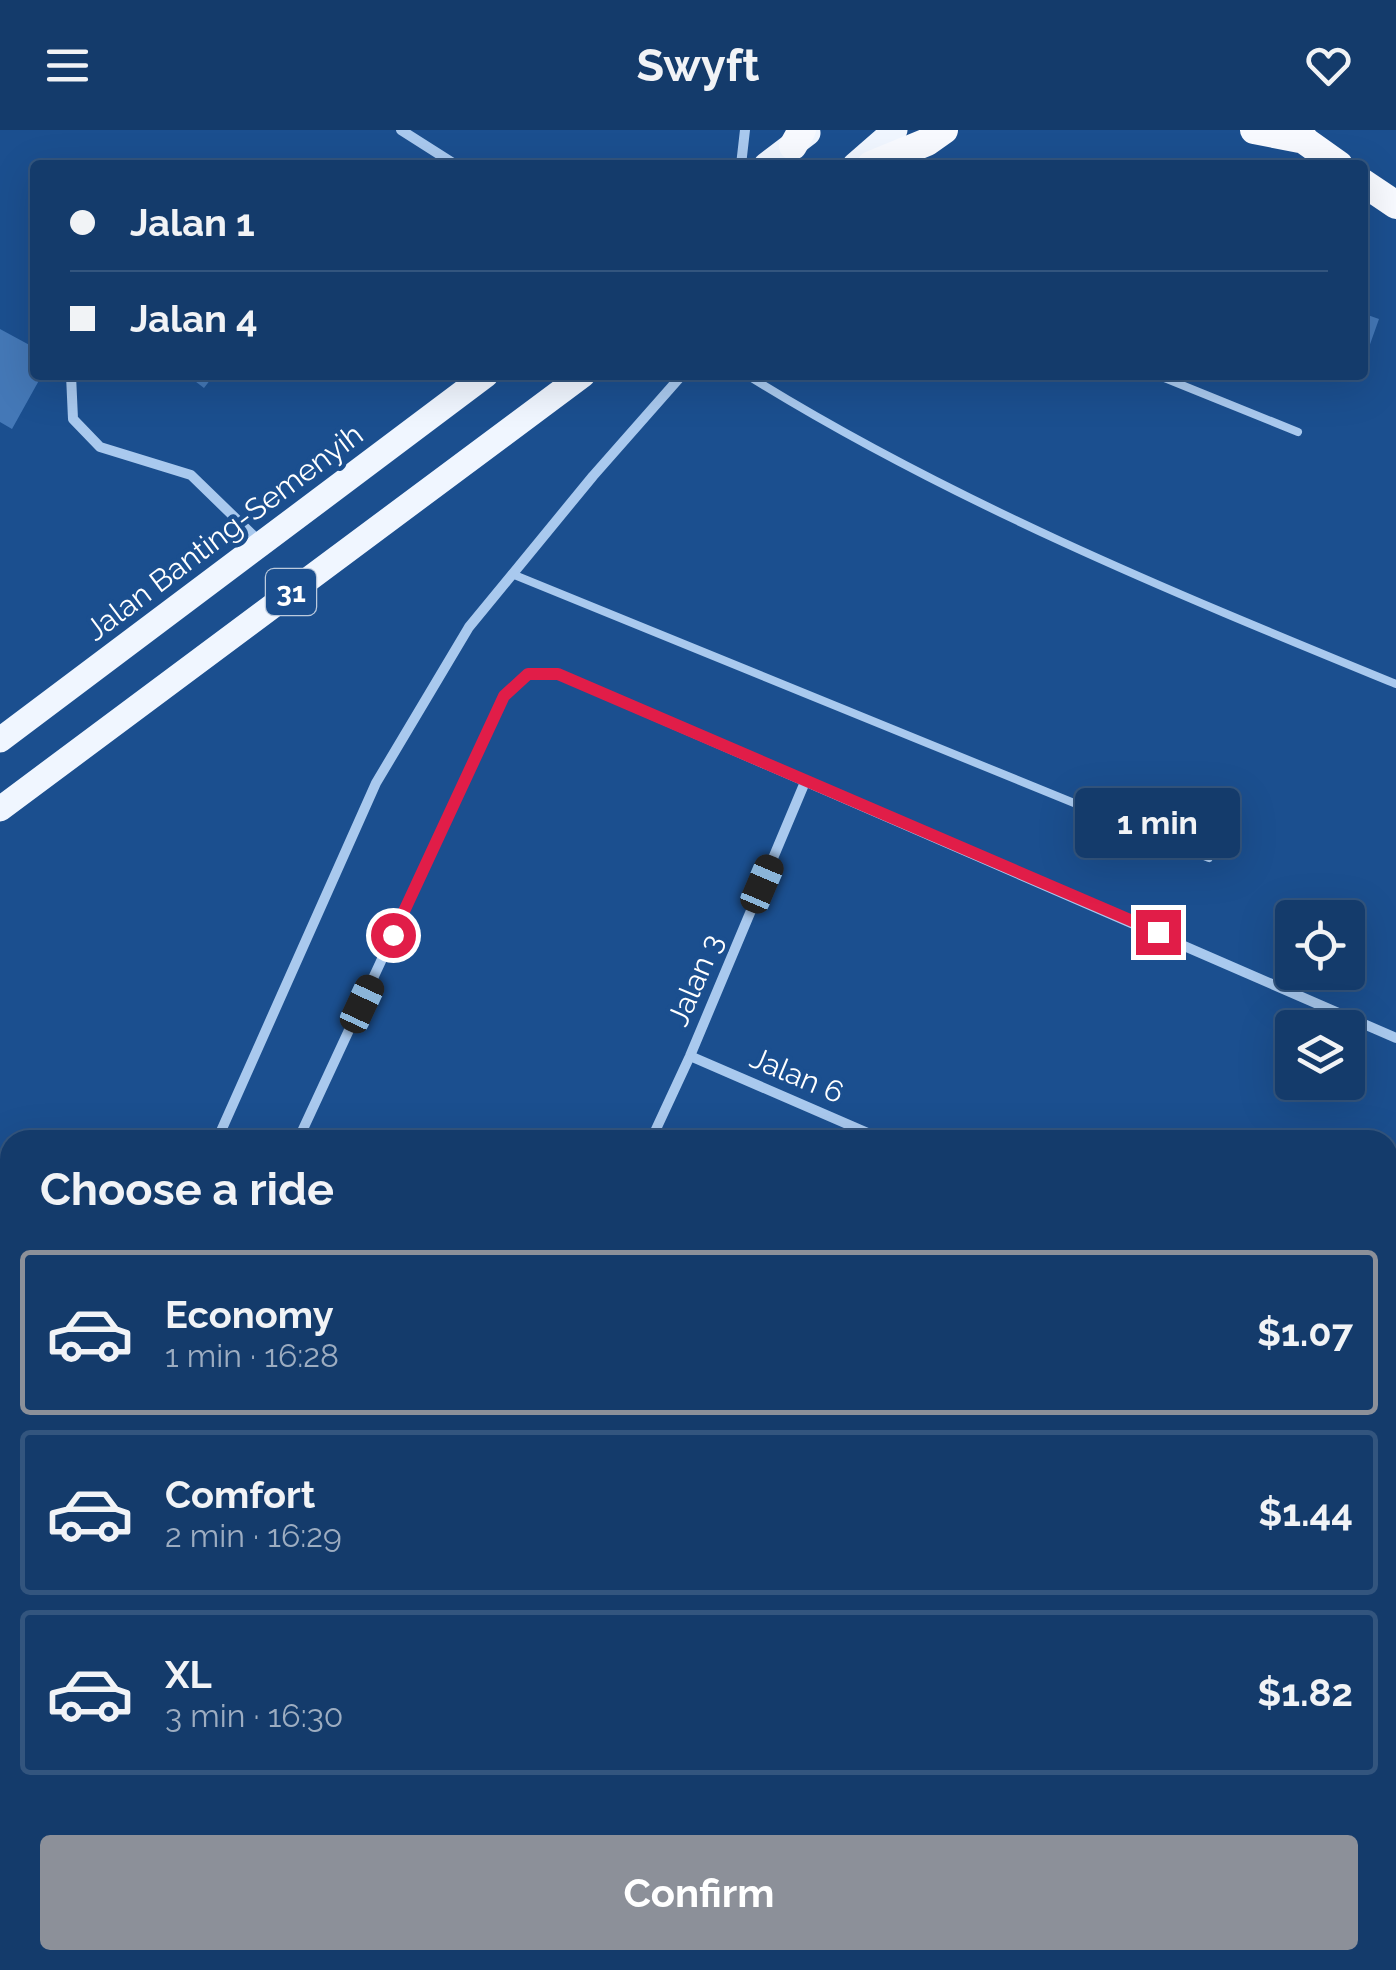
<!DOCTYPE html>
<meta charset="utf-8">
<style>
:root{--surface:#143b6b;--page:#1d4271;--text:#f1f3f6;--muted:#9dadc1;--line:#33557e;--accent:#8c9099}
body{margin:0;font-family:Raleway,sans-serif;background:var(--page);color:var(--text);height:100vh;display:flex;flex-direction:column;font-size:38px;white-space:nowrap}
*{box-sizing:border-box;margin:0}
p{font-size:32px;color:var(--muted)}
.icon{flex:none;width:55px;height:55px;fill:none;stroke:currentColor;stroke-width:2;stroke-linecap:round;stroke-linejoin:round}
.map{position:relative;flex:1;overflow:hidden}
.panel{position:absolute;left:0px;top:1000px;width:1398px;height:840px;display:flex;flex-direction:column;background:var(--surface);border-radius:30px 30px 0 0;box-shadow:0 10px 40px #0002,0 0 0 2px var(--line)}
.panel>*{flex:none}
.top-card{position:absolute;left:30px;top:30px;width:1338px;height:220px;border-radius:10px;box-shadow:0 10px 40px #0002,0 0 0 2px var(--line);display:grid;align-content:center;height:220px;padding:0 40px;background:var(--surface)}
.controls{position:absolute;left:1275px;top:770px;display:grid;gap:20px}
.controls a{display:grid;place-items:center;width:90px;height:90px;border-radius:10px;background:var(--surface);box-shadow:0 10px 40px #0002,0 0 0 2px var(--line);font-size:50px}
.end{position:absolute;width:45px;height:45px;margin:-22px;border:12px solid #e11d48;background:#fff;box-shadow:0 0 0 5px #fff}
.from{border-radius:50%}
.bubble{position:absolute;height:70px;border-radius:10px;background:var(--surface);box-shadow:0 10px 40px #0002,0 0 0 2px var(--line);font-size:32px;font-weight:700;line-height:70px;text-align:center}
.car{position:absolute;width:30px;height:60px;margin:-30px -15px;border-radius:12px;box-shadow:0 0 8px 2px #0007;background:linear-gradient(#222 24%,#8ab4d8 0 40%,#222 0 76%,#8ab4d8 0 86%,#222 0)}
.top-card b{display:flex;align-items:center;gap:35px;height:95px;font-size:38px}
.top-card b+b{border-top:2px solid var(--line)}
.top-card i{width:25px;height:25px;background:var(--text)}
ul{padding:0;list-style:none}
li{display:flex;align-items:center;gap:30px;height:165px;margin:0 20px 15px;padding:0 20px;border:5px solid var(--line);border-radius:10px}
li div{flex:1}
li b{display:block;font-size:38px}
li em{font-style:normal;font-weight:700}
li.on{border-color:var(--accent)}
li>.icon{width:90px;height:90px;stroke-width:1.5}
h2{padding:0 40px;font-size:45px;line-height:120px}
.primary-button{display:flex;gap:20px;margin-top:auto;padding:20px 40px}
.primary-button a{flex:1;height:115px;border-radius:10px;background:var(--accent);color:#fff;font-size:40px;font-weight:700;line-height:115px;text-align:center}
header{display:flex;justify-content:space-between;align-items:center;height:130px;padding:0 40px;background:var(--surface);font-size:45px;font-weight:700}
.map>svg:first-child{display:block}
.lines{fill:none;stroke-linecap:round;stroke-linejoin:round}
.canal{stroke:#3c6290;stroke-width:38}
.building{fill:#4478b7}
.service{stroke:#a9c9ee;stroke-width:8}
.minor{stroke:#a9c9ee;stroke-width:10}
.primary{stroke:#f0f6ff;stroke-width:25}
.trunk{stroke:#f8faff;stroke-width:28}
.route{stroke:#e11d48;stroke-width:12}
.labels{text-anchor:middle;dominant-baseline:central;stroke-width:9;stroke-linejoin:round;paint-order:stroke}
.shield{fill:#1b4f8f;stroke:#bbcadd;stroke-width:2.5}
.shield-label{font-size:28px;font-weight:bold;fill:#fff}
.street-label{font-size:30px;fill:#fff;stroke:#1b4f8f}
</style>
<header><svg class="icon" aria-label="menu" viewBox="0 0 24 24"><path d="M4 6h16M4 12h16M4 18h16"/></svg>Swyft<svg class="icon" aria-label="heart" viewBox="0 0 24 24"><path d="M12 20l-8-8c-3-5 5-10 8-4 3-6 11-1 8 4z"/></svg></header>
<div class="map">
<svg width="1396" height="1840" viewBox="0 0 1396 1840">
<rect width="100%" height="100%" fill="#1b4f8f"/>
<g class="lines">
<path class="canal" d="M1388,1145l8,-1
M1388,1399l8,-12
M0,1632l10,3
M1088,1840l7,-10"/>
</g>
<path class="building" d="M1362,183l17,6 -16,45h-1z
M0,199l35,19v27h7l-30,54 -12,-7z
M187,245h27l-10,13z"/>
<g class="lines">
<path class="service" d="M747,245c204,127 427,218 649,309
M1157,245l141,57
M512,444l697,284"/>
<path class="minor" d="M401,0l55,35
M741,35l4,-35
M71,245l2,44 27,28 91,28 69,67
M690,926l194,84
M217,1010l159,-357 93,-156 124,-151 89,-101
M298,1010l206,-444 24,-22h30l838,364
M651,1010l39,-84 115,-274
M0,1458l10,-20
M1388,1474l8,-12
M553,1830l14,10
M277,1840l4,-10
M813,1840l7,-10
M1143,1840l7,-10"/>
<path class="primary" d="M766,35l42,-32
M855,35l40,-35
M0,610l486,-365
M0,679l583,-434"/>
<path class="trunk" d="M1254,0l51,10
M1290,0l49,35
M793,16l9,-16
M871,35l56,-23 17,-12
M1362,52l34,23"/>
</g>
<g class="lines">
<path class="route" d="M393,805l111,-239 24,-22h30l600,258"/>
</g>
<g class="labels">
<rect class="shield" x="266" y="439" width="50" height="46" rx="8"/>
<g class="shield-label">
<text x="291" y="462">31</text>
</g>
<g class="street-label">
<text transform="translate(224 402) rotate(-37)">Jalan Banting-Semenyih</text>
<text transform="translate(695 850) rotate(-67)">Jalan 3</text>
<text transform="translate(797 945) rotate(23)">Jalan 6</text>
</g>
</g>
</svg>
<div class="controls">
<a><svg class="icon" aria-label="locate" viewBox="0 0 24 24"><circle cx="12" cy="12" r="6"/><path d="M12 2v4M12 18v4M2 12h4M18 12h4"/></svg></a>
<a><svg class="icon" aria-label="layers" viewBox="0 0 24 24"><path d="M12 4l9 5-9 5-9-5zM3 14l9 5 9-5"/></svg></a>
</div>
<i class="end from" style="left:393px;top:805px"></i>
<i class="end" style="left:1158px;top:802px"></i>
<div class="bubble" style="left:1075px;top:658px;width:165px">1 min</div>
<i class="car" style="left:762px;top:754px;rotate:23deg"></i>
<i class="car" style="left:362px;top:874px;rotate:25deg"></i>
<div class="top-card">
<b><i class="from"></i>Jalan 1</b>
<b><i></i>Jalan 4</b>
</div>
<section class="panel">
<h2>Choose a ride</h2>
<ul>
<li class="on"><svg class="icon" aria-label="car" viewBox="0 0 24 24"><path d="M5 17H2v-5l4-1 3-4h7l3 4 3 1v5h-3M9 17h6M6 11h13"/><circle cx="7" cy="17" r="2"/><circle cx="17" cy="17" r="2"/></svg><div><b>Economy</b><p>1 min · 16:28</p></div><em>$1.07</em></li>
<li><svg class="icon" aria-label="car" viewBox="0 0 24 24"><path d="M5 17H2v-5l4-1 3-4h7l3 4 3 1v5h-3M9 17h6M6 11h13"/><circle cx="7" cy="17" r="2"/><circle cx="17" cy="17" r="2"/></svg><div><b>Comfort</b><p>2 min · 16:29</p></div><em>$1.44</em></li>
<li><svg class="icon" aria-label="car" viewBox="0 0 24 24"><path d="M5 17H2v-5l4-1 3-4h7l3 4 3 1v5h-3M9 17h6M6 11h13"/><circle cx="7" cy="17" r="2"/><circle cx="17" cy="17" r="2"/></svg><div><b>XL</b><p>3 min · 16:30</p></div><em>$1.82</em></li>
</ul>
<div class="primary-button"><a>Confirm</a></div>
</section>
</div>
